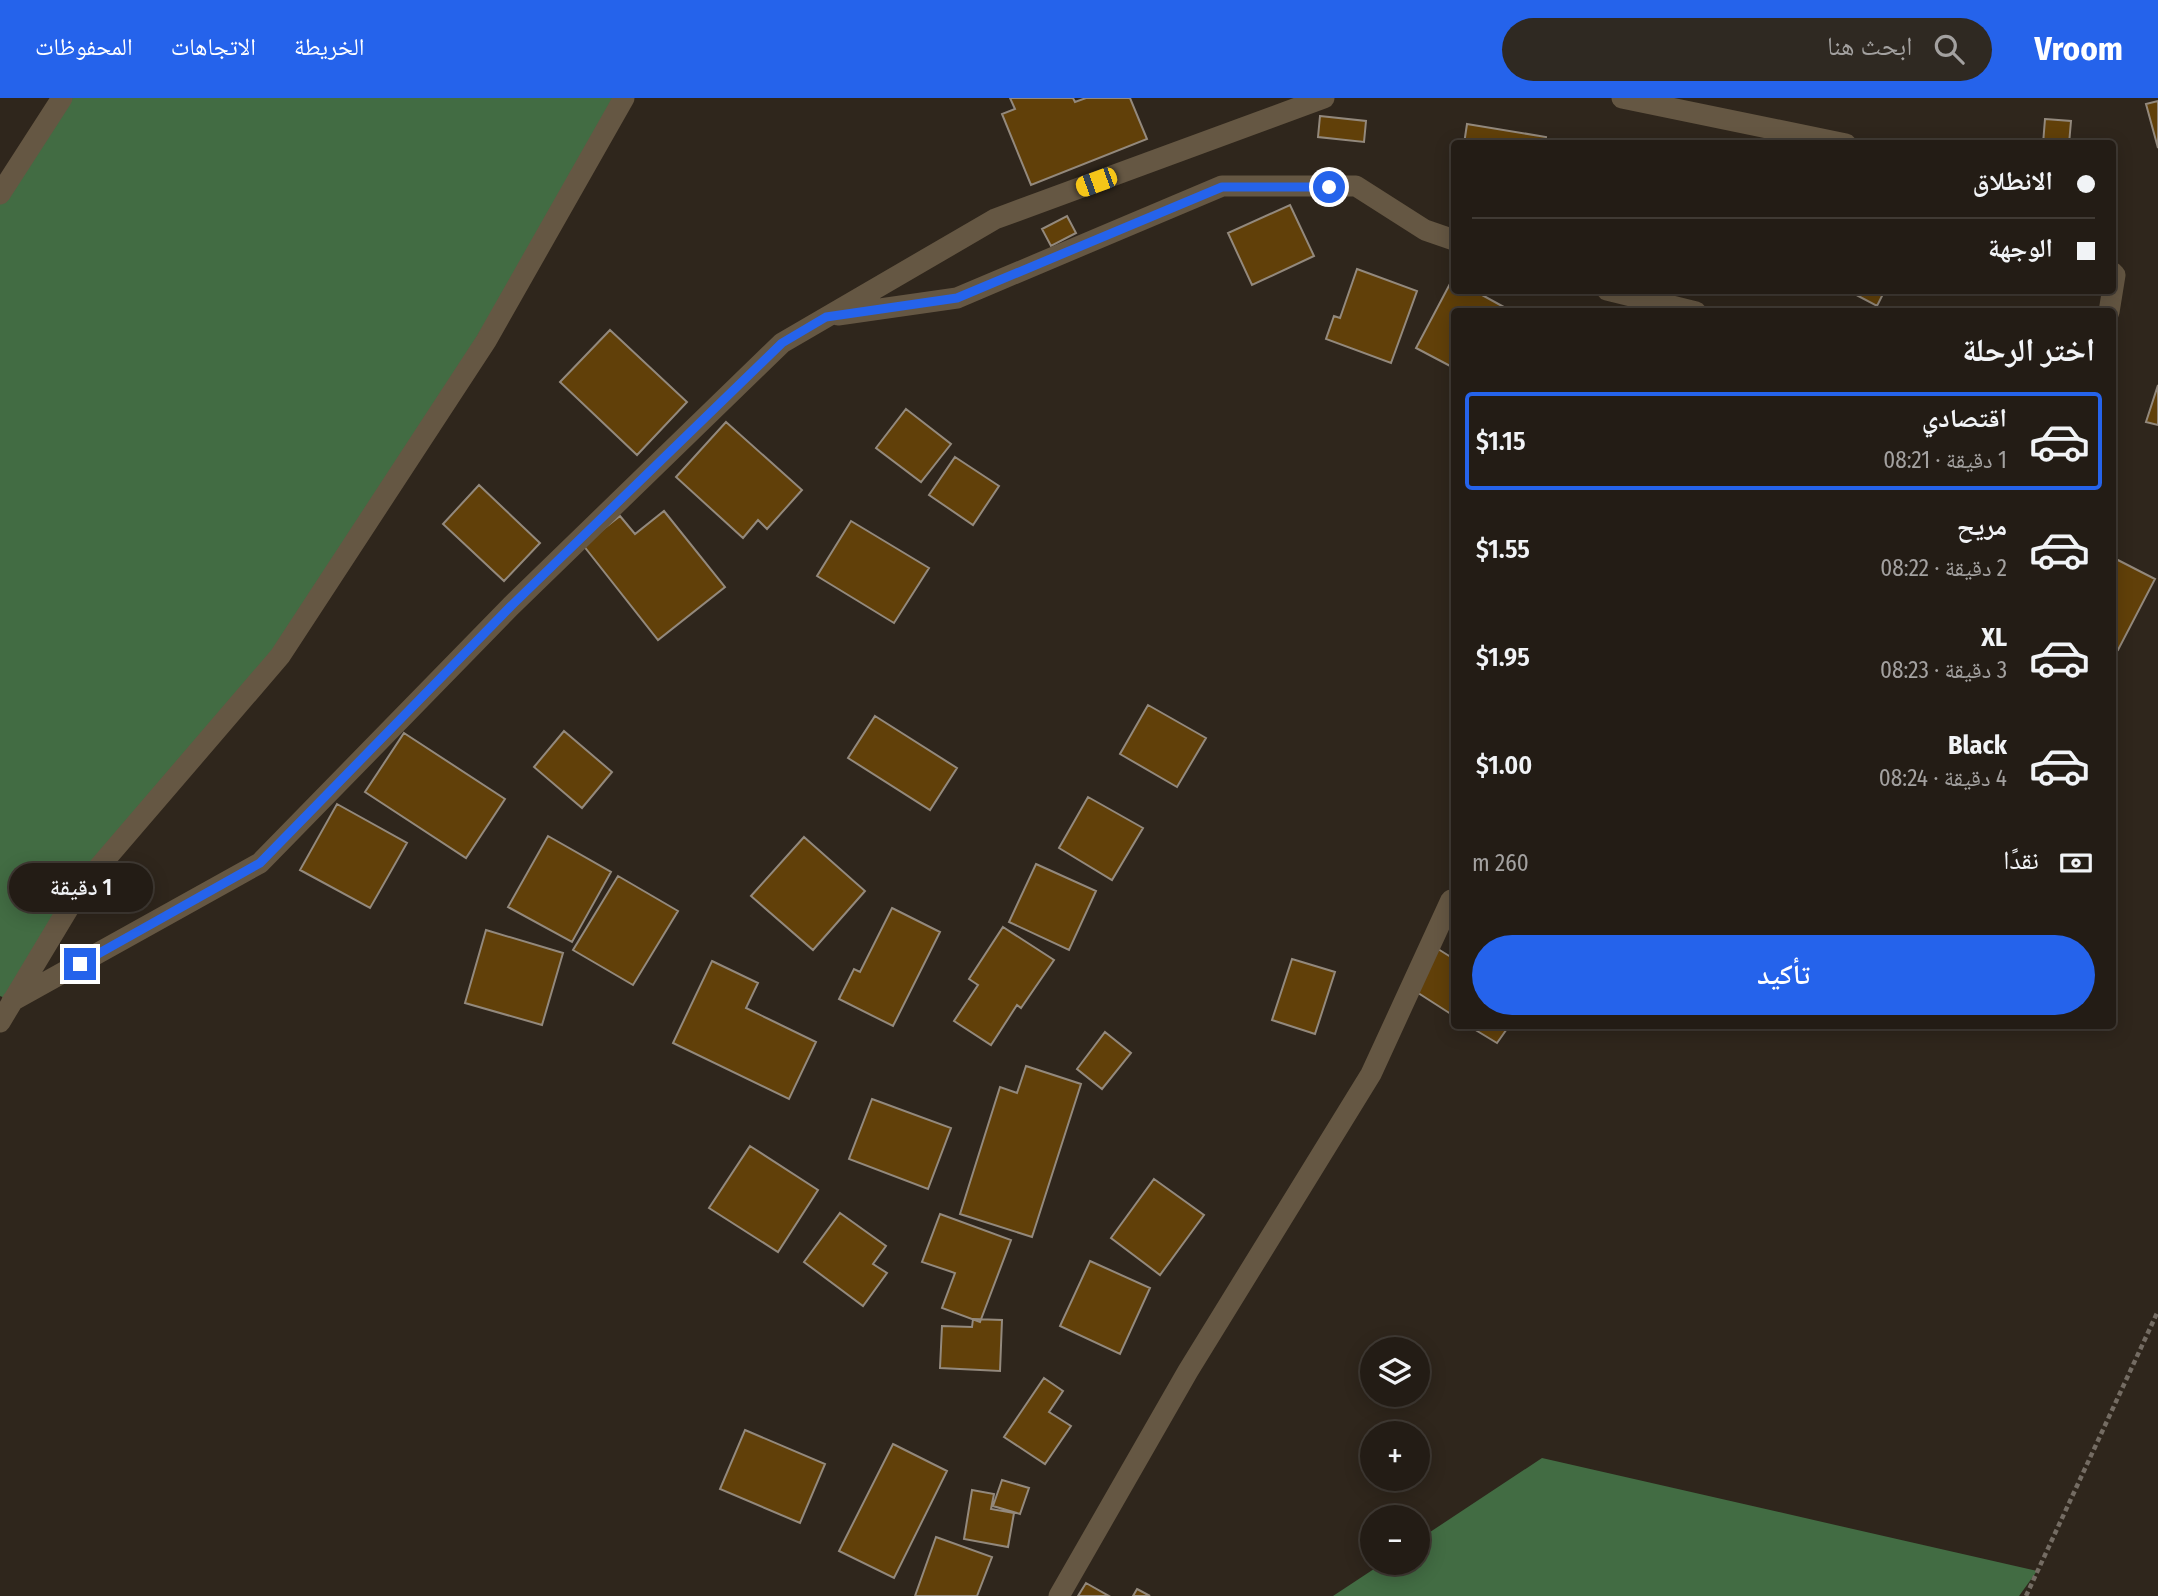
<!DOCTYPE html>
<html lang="ar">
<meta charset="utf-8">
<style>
:root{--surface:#231c15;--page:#2f2922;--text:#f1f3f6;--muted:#a3a1a0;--line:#403a34;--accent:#2563eb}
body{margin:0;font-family:"Fira Sans Condensed","Noto Naskh Arabic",sans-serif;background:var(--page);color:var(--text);direction:rtl;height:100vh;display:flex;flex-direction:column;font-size:26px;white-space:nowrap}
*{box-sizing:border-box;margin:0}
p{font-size:23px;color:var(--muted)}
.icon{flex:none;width:38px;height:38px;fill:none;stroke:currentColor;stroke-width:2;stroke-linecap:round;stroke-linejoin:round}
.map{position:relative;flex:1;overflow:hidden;direction:ltr}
.drawer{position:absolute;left:1451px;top:210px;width:665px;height:721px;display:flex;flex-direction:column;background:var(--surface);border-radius:7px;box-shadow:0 4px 18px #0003,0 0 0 2px var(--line);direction:rtl}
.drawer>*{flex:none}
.top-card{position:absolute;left:1451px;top:42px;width:665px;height:154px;border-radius:7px;box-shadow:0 4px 18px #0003,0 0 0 2px var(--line);direction:rtl;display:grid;align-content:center;height:154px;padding:0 21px;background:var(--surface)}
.controls{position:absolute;left:1360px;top:1239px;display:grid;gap:14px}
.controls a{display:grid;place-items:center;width:70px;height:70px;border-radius:50%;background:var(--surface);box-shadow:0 4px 18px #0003,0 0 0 2px var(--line);font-size:35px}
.end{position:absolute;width:32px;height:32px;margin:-16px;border:9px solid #2563eb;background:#fff;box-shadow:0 0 0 4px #fff}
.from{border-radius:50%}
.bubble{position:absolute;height:49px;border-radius:24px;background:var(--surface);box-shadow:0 4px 18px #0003,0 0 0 2px var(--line);font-size:23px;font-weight:600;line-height:49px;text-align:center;direction:rtl}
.car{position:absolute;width:21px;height:42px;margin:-21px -10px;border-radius:9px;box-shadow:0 0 5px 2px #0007;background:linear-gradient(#f5c518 24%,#345 0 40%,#f5c518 0 76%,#345 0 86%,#f5c518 0)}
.top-card b{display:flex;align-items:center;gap:24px;height:66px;font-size:26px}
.top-card b+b{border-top:2px solid var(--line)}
.top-card i{width:18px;height:18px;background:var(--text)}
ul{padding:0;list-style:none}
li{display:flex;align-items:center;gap:21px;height:98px;margin:0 14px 10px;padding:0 7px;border:4px solid transparent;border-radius:7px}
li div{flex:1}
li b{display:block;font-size:26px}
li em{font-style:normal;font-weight:600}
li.current{border-color:var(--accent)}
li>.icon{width:63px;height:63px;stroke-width:1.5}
h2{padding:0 21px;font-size:32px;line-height:84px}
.pay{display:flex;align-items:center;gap:18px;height:77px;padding:0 21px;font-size:26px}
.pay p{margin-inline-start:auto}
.action{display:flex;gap:14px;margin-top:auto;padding:14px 21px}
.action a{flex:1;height:80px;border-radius:42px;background:var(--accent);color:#fff;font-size:28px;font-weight:600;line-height:80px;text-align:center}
header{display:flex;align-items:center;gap:42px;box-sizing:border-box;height:98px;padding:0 35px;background:var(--accent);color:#fff}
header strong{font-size:33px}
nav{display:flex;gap:38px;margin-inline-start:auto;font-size:24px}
.search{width:490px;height:63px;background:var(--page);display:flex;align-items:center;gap:18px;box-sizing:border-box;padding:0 24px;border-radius:38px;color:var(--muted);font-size:26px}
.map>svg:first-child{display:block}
.forest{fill:#426c43}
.building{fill:#614009;stroke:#93897d;stroke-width:2}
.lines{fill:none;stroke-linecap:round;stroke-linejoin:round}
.path{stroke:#746c63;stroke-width:4.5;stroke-dasharray:5 3.5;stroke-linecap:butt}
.street{stroke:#655743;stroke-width:21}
.route{stroke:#2563eb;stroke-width:9}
</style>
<header>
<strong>Vroom</strong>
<div class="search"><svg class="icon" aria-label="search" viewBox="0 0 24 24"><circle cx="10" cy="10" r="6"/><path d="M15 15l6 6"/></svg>ابحث هنا</div>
<nav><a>الخريطة</a><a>الاتجاهات</a><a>المحفوظات</a></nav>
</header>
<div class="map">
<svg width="2158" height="1498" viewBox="0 0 2158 1498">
<rect width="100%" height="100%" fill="#2f261c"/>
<path class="forest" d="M62,0h562l-344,558 -200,233 -68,112 -12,-5v-802z
M1542,1360l495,113 -18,25h-686l50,-33h35v-23z"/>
<path class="building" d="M1010,0h63l2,4 11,-4h44l17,41 -116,46 -29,-71 13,-5z
M2158,3v47l-12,-44z
M1320,18l46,5 -2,21 -46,-5z
M2045,21l26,2 -2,23h-26z
M1467,26l79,13 -1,7h-81z
M1290,107l24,51 -62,29 -24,-52z
M1067,118l9,17 -25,13 -9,-17z
M1357,171l60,22 -26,72 -65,-24 8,-23 6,2z
M1452,182l2,10h19l40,22h-59v56l-38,-20z
M1847,192h38l-8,16z
M610,232l77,72 -50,53 -77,-73z
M2158,287v40l-12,-3z
M906,311l45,35 -30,38 -45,-34z
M726,324l76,68 -35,39 -9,-9 -15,18 -67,-61z
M955,359l44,29 -26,39 -44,-30z
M479,387l61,58 -36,38 -61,-57z
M664,413l61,76 -67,53 -75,-95 37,-29 15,18z
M851,423l78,47 -35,55 -77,-47z
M2112,459l43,22 -37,71 -6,-3z
M1148,607l58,33 -29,49 -57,-33z
M875,618l82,52 -27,42 -82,-52z
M564,633l48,41 -30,36 -48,-41z
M404,635l101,66 -39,59 -101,-66z
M1088,699l55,31 -31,52 -53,-32z
M337,706l70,39 -37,65 -70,-38z
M548,738l63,36 -39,70 -64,-35z
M804,739l61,54 -52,59 -62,-54z
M1036,766l60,27 -27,59 -60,-28z
M618,778l60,35 -45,74 -60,-35z
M892,810l48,24 -47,94 -54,-27 15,-30 6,3z
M1003,829l51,33 -33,48 -4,-3 -26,40 -37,-24 24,-36 -9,-6z
M486,832l77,23 -21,72 -77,-22z
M1438,851l16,10v57l-42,-27z
M1292,861l43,13 -20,62 -43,-14z
M712,863l46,22 -12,25 70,34 -27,57 -116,-56z
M1469,928h40l-12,17z
M1105,934l26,21 -29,36 -25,-20z
M1026,968l55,18 -49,153 -72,-23 40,-127 17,6z
M872,1001l79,29 -23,61 -79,-30z
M750,1048l68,44 -40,62 -69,-44z
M1154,1081l50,36 -44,60 -49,-37z
M840,1115l46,33 -13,18 14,9 -24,33 -59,-44z
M940,1116l71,26 -31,82 -38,-14 13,-35 -33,-11z
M1090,1163l60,27 -30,66 -60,-28z
M973,1221l29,1 -2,51 -60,-3 2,-42 30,1z
M1044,1280l19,13 -14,21 22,14 -26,38 -41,-27z
M745,1332l80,34 -25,59 -80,-34z
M893,1346l54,27 -53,107 -55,-27z
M1002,1382l27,8 -9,26 -27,-8z
M972,1392l22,4 -3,15 23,4 -6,34 -44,-8z
M936,1439l56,20 -15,39h-62z
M1086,1485l23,13h-31z
M1137,1491l13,7h-17z"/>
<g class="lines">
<path class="path" d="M2026,1498l132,-285"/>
<path class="street" d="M1622,0l224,46
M0,96l62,-96
M1607,192l89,22
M2109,214l6,-37 -3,-3
M838,217l119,-17 265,-112h134l69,44 29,10
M12,903l248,-138 251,-257 271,-263 213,-124 329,-121
M0,924l80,-133 200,-233 206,-315 138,-243
M1059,1498l129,-225 183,-297 80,-174"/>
</g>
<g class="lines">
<path class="route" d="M80,866l180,-101 251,-257 271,-263 44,-26 131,-19 265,-111h107"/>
</g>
</svg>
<div class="controls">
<a><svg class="icon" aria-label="layers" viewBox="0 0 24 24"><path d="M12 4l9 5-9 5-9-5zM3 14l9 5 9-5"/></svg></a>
<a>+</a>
<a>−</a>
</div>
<i class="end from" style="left:1329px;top:89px"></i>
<i class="end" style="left:80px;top:866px"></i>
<div class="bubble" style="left:9px;top:765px;width:144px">1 دقيقة</div>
<i class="car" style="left:1096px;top:84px;rotate:250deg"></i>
<div class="top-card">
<b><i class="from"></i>الانطلاق</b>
<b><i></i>الوجهة</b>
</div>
<section class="drawer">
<h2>اختر الرحلة</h2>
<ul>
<li class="current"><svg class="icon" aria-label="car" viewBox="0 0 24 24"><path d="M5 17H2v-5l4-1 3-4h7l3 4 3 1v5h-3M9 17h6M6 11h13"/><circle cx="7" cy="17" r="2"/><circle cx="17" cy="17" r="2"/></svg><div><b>اقتصادي</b><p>1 دقيقة · 08:21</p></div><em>$1.15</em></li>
<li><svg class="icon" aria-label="car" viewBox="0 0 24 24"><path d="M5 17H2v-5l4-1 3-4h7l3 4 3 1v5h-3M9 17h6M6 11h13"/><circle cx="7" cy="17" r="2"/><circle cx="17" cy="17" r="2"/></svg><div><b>مريح</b><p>2 دقيقة · 08:22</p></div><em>$1.55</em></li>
<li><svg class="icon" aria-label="car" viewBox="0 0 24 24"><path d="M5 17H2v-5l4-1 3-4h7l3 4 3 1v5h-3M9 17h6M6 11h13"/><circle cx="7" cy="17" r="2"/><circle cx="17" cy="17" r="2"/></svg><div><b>XL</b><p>3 دقيقة · 08:23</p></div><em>$1.95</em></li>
<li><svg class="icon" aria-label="car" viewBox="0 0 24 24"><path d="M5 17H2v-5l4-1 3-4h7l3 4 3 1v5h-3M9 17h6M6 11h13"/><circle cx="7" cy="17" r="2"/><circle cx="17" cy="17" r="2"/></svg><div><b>Black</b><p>4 دقيقة · 08:24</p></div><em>$1.00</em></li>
</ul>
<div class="pay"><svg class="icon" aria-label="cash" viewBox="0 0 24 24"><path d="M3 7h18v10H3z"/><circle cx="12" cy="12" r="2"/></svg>نقدًا<p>260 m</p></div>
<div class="action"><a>تأكيد</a></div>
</section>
</div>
